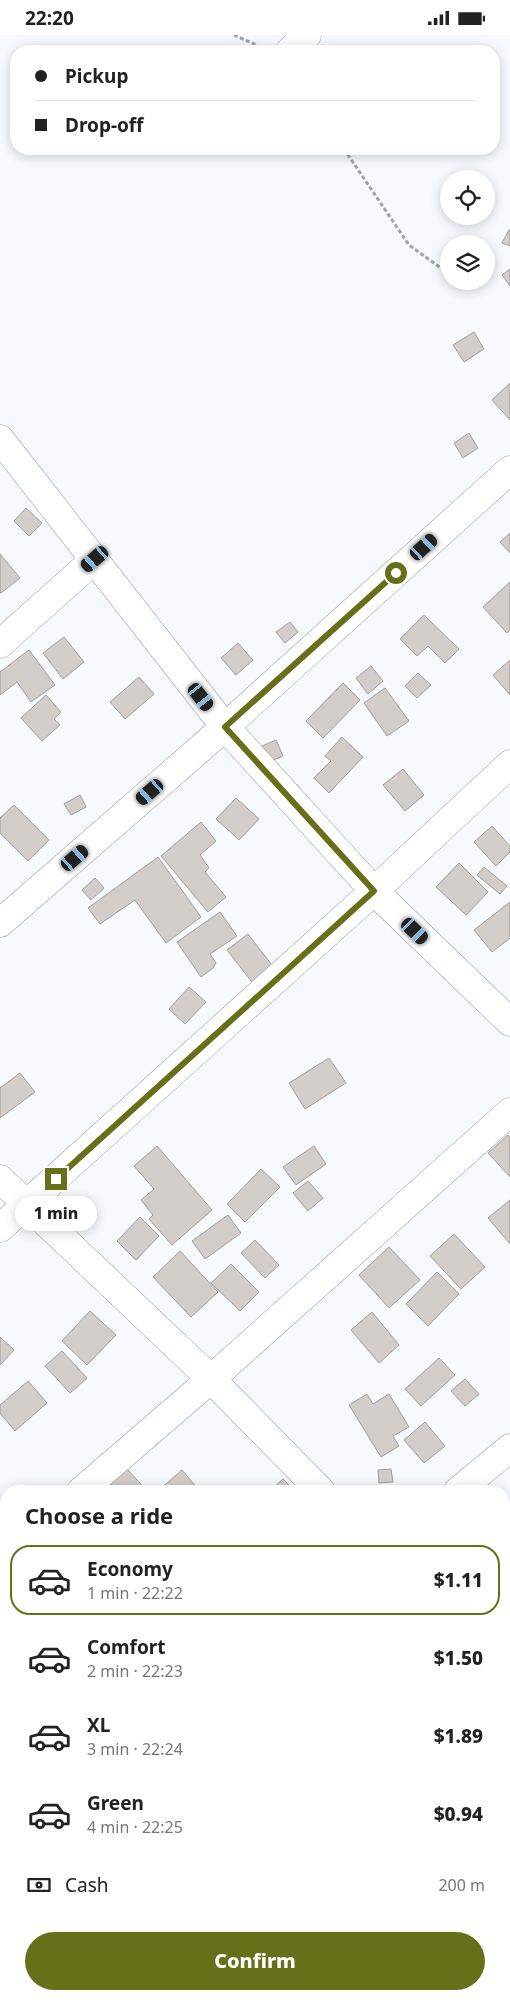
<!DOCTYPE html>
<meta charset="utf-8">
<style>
:root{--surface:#fff;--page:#f6f6f6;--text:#222;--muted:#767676;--line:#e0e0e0;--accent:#677019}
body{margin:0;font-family:"Noto Sans",sans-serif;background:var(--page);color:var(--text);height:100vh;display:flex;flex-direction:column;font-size:19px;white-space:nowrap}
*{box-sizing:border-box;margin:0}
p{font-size:16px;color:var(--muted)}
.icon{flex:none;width:28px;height:28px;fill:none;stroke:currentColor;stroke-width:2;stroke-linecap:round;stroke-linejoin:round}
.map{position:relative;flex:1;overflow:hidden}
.details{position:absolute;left:0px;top:1450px;width:510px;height:515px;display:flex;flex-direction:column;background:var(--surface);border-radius:20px 20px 0 0;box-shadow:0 2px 12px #0003}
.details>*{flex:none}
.banner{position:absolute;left:10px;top:10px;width:490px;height:110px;border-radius:20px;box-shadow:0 2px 12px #0003;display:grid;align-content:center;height:110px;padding:0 25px;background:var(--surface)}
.fabs{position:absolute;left:440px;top:135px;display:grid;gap:10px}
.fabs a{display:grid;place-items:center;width:55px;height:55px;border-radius:50%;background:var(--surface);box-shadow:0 2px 12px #0003;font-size:25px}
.end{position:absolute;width:22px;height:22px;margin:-11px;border:6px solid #677019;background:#fff;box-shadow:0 0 0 2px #fff}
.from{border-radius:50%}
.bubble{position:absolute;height:35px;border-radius:18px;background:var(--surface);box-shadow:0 2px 12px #0003;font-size:16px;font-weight:800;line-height:35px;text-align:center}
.car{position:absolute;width:15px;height:30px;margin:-15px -8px;border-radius:6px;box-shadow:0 0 4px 1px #0007;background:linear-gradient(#222 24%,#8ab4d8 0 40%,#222 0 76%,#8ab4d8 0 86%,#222 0)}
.banner b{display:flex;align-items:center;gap:18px;height:48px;font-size:19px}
.banner b+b{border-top:1px solid var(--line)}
.banner i{width:12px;height:12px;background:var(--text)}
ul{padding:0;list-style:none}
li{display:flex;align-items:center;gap:15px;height:70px;margin:0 10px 8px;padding:0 15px;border:2px solid transparent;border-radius:20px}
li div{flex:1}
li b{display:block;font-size:19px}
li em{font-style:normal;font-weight:800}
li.on{border-color:var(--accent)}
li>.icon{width:45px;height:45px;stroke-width:1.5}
h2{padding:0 25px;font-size:22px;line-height:60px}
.pay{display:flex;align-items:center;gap:12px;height:55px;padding:0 25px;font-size:19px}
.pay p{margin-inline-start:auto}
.cta{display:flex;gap:10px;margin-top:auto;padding:10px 25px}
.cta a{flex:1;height:58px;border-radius:30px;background:var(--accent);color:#fff;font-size:20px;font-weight:800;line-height:58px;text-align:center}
.status{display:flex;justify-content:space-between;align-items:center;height:35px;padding:0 25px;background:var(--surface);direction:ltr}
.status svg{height:14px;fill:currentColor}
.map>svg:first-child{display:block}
.building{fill:#d3cdc9;stroke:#a39d99}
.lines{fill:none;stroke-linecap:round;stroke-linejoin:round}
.minor-casing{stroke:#999da3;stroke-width:29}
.tertiary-casing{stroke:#999da3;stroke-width:29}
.path{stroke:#a0a3a7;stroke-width:3;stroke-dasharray:4 2.5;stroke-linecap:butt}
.minor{stroke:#fff;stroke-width:28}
.tertiary{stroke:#fff;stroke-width:28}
.route{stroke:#677019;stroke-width:6}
</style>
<div class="status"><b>22:20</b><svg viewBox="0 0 49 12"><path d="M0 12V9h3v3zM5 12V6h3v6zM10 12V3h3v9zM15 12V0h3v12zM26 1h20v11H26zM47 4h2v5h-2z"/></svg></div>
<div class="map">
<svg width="510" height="1965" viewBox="0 0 510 1965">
<rect width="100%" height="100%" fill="#f6faff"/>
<path class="building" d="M509,195h1v16l-8,-3z
M510,234v17l-8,-11z
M474,297l10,17 -20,13 -11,-17z
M510,348v37l-18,-20z
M469,398l9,15 -15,10 -9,-15z
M26,473l16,15 -13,13 -15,-15z
M510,498v20l-10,-11z
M0,519l20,24 -19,15h-1z
M510,547v48l-3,3 -24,-26z
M424,580l35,34 -14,14 -17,-17 -11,10 -17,-17z
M290,587l8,10 -13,11 -9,-11z
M64,602l20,25 -21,17 -20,-26z
M238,608l15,17 -17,15 -15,-17z
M29,615l26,35 -24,17 -14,-20 -17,13v-23z
M510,625v35l-17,-20z
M371,631l12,15 -15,13 -12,-16z
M418,638l13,12 -14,13 -12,-12z
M139,642l15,17 -29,25 -15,-17z
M343,648l17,17 -37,38 -17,-17z
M385,653l24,33 -22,15 -23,-33z
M46,660l15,17 -7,7 6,6 -18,16 -21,-23z
M342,702l21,20 -34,36 -15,-15 17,-17 -6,-5z
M276,705l7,16 -14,6 -7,-16z
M403,734l21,26 -19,16 -22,-26z
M80,760l6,12 -15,8 -7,-11z
M236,763l23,21 -20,21 -23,-21z
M14,770l35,35 -21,21 -28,-28v-15z
M201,787l15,19 -16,14 9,13 -4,4 21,25 -18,15 -47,-56z
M492,791l18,20v6l-14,14 -22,-24z
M158,822l43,60 -35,26 -31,-43 -35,24 -12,-16z
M459,828l29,29 -22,23 -30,-28z
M484,832l23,19 -7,8 -23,-19z
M95,843l9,10 -13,12 -9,-10z
M510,867v36l-18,14 -18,-22z
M220,877l17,24 -27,18 6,9 -3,5 -12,9 -24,-35z
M248,899l27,35 -20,17 -28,-36z
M189,952l17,15 -21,22 -16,-15z
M329,1023l17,25 -41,26 -16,-26z
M20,1038l15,19 -35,26v-30z
M508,1100l2,2v40l-22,-24z
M157,1111l55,64 -40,35 -23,-26 4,-4 -12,-15 13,-11 -20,-23z
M314,1111l12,18 -30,21 -13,-18z
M261,1134l19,18 -35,35 -18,-18z
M308,1146l15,17 -15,13 -15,-18z
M510,1165v44l-22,-26z
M228,1180l13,18 -36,26 -13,-18z
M140,1182l19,19 -23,24 -19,-19z
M454,1199l31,33 -24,22 -31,-33z
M255,1205l24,25 -14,13 -24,-25z
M389,1212l31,33 -31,28 -30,-33z
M180,1216l38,41 -27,25 -38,-40z
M231,1229l28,28 -19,19 -29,-28z
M437,1237l22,22 -31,32 -22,-22z
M90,1276l26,24 -29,30 -25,-24z
M372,1277l27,33 -20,18 -28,-33z
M0,1302l14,13 -14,15z
M62,1316l25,27 -17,15 -25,-27z
M439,1323l16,17 -34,31 -16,-17z
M465,1344l14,15 -14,12 -14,-15z
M28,1346l19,22 -32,28 -15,-18v-8z
M367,1359l6,10 16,-10 20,33 -16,9 6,10 -18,11 -32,-52z
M425,1387l20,24 -21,17 -20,-23z
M127,1434l20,22h-44z
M391,1434l2,13 -14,1 -1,-13z
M182,1435l16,19 -2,2h-36l-1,-1z
M283,1444l12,12h-25z
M0,1708l6,8 -6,4z
M1,1867l5,6v34l-6,6z
M353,1959h34l-8,6h-21z"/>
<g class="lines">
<defs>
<path id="minor" d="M290,16l17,-16
M0,404l225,288 149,164 136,131
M0,609l95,-85
M0,1144l211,200 110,112
M0,1193l374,-337 136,-127
M81,1456l130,-112 299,-267
M458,1456l52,-43
M0,1526l6,-6
M504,1645l6,7
M504,1753l6,-5
M0,1826l6,7
M120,1959l6,6
M263,1965l7,-6"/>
<path id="tertiary" d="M0,888l225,-196 285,-257"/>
</defs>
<use href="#minor" class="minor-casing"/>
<use href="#tertiary" class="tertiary-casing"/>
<path class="path" d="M234,0l29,13
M344,114l65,96 40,29
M458,246l4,3"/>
<use href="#minor" class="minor"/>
<use href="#tertiary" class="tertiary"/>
</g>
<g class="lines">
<path class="route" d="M56,1144l318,-288 -149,-164 171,-154"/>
</g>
</svg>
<div class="fabs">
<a><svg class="icon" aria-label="locate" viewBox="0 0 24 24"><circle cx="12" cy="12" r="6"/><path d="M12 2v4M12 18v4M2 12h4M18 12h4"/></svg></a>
<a><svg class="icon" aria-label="layers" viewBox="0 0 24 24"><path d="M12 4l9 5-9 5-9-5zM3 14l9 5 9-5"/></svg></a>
</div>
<i class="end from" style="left:396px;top:538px"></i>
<i class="end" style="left:56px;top:1144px"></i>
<div class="bubble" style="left:15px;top:1161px;width:82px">1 min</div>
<i class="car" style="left:424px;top:512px;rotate:48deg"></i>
<i class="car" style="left:95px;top:524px;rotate:229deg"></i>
<i class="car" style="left:201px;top:662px;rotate:142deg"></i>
<i class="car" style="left:150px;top:757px;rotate:229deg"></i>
<i class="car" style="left:75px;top:823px;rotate:49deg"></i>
<i class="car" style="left:415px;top:896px;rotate:134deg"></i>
<div class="banner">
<b><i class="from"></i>Pickup</b>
<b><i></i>Drop-off</b>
</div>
<section class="details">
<h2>Choose a ride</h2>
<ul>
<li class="on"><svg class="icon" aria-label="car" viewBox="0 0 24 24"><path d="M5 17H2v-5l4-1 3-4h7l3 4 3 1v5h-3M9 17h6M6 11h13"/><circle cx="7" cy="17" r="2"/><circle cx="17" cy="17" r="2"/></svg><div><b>Economy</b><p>1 min · 22:22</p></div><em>$1.11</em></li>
<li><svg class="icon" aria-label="car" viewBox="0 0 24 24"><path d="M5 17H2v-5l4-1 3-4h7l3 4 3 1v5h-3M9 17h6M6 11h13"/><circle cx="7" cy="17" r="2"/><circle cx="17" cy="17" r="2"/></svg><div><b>Comfort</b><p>2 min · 22:23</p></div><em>$1.50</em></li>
<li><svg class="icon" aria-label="car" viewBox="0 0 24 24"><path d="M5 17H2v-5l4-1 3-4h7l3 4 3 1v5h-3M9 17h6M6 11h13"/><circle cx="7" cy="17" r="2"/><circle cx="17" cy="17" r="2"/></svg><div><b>XL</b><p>3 min · 22:24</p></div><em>$1.89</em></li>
<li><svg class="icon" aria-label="car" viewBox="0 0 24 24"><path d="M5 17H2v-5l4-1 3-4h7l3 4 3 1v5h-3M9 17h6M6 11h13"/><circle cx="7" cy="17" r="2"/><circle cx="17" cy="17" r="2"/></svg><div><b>Green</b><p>4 min · 22:25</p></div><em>$0.94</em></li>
</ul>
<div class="pay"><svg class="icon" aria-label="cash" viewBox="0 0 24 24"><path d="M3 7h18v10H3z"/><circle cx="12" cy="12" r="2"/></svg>Cash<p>200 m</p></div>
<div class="cta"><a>Confirm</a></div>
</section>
</div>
